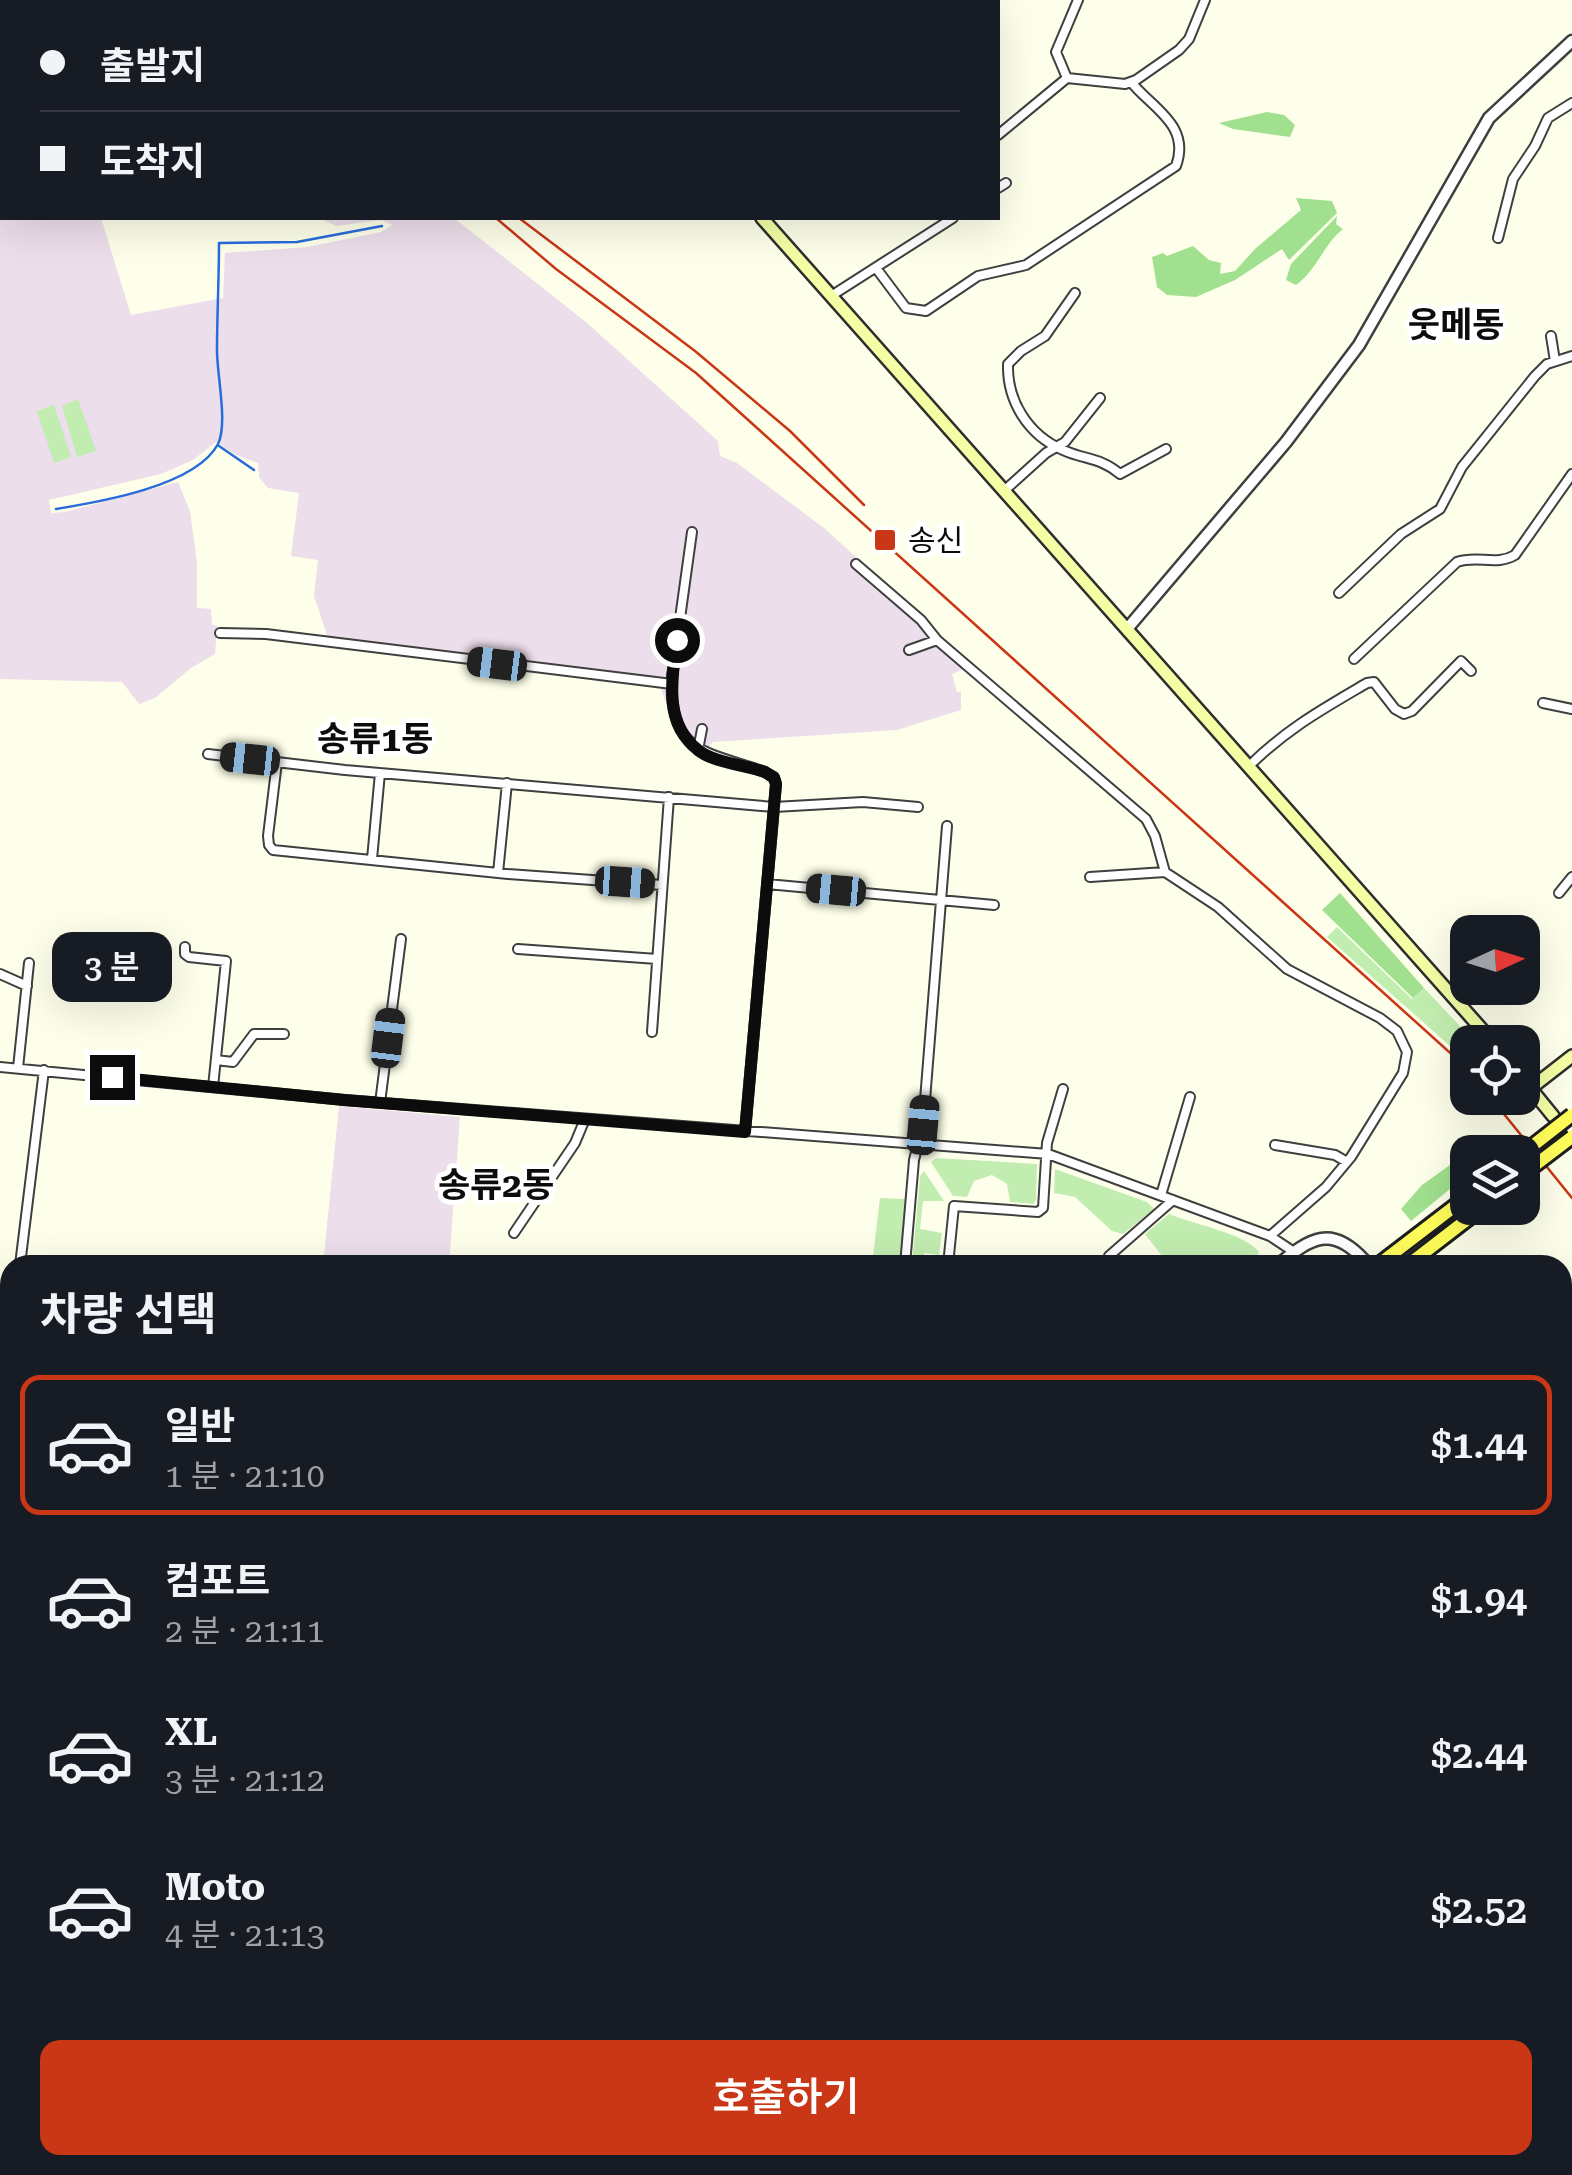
<!DOCTYPE html>
<html lang="ko">
<meta charset="utf-8">
<style>
:root{--surface:#171b24;--page:#242831;--text:#f1f3f6;--muted:#9ea1a6;--line:#363941;--accent:#c93716}
body{margin:0;font-family:"Roboto Serif","Noto Sans KR",serif;background:var(--page);color:var(--text);height:100vh;display:flex;flex-direction:column;font-size:38px;white-space:nowrap}
*{box-sizing:border-box;margin:0}
p{font-size:32px;color:var(--muted)}
.icon{flex:none;width:55px;height:55px;fill:none;stroke:currentColor;stroke-width:2;stroke-linecap:round;stroke-linejoin:round}
.map{position:relative;flex:1;overflow:hidden}
.sheet{position:absolute;left:0px;top:1255px;width:1572px;height:920px;display:flex;flex-direction:column;background:var(--surface);border-radius:30px 30px 0 0;box-shadow:0 10px 40px #0002}
.sheet>*{flex:none}
.top-card{position:absolute;left:0px;top:0px;width:1000px;height:220px;box-shadow:0 10px 40px #0002;display:grid;align-content:center;height:220px;padding:0 40px;background:var(--surface)}
.needle{width:65px;rotate:86deg}
.fabs{position:absolute;left:1450px;top:915px;display:grid;gap:20px}
.fabs a{display:grid;place-items:center;width:90px;height:90px;border-radius:20px;background:var(--surface);box-shadow:0 10px 40px #0002;font-size:50px}
.end{position:absolute;width:45px;height:45px;margin:-22px;border:12px solid #0c0c0c;background:#fff;box-shadow:0 0 0 5px #fff}
.from{border-radius:50%}
.bubble{position:absolute;height:70px;border-radius:20px;background:var(--surface);box-shadow:0 10px 40px #0002;font-size:32px;font-weight:600;line-height:70px;text-align:center}
.car{position:absolute;width:30px;height:60px;margin:-30px -15px;border-radius:12px;box-shadow:0 0 8px 2px #0007;background:linear-gradient(#222 24%,#8ab4d8 0 40%,#222 0 76%,#8ab4d8 0 86%,#222 0)}
.top-card b{display:flex;align-items:center;gap:35px;height:95px;font-size:38px}
.top-card b+b{border-top:2px solid var(--line)}
.top-card i{width:25px;height:25px;background:var(--text)}
ul{padding:0;list-style:none}
li{display:flex;align-items:center;gap:30px;height:140px;margin:0 20px 15px;padding:0 20px;border:5px solid transparent;border-radius:20px}
li div{flex:1}
li b{display:block;font-size:38px}
li em{font-style:normal;font-weight:600}
li.active{border-color:var(--accent)}
li>.icon{width:90px;height:90px;stroke-width:1.5}
h2{padding:0 40px;font-size:45px;line-height:120px}
.button{display:flex;gap:20px;margin-top:auto;padding:20px 40px}
.button a{flex:1;height:115px;border-radius:20px;background:var(--accent);color:#fff;font-size:40px;font-weight:600;line-height:115px;text-align:center}
.map>svg:first-child{display:block}
.industrial{fill:#ecdeea}
.farmland{fill:#f1f8c7}
.green{fill:#c2edb0}
.forest{fill:#a0e08e}
.pitch{fill:#d7f3c3}
.lines{fill:none;stroke-linecap:round;stroke-linejoin:round}
.stream{stroke:#286bdb;stroke-width:2.5}
.minor-casing{stroke:#3f3f3f;stroke-width:12}
.tertiary-casing{stroke:#3f3f3f;stroke-width:15}
.secondary-casing{stroke:#2e2e2e;stroke-width:16}
.primary-casing{stroke:#1d1d1d;stroke-width:18}
.minor{stroke:#fff;stroke-width:8}
.tertiary{stroke:#fff;stroke-width:10}
.secondary{stroke:#f4ffa5;stroke-width:11}
.primary{stroke:#fffd5a;stroke-width:12}
.rail{stroke:#c93716;stroke-width:2.5}
.primary-bridge-casing{stroke:#1d1d1d;stroke-width:18;stroke-linecap:butt}
.primary-bridge{stroke:#fffd5a;stroke-width:12}
.route{stroke:#0c0c0c;stroke-width:12}
.poi-dot{fill:#c93716;stroke:#fff;stroke-width:4}
.labels{text-anchor:middle;dominant-baseline:central;stroke-width:10;stroke-linejoin:round;paint-order:stroke}
.poi-label{font-size:30px;fill:#0c0c0c;stroke:#fff;text-anchor:start}
.quarter-label{font-size:35px;font-weight:bold;fill:#0c0c0c;stroke:#fff}
</style>
<div class="map">
<svg width="1572" height="2175" viewBox="0 0 1572 2175">
<rect width="100%" height="100%" fill="#feffea"/>
<path class="industrial" d="M0,211l2,7h99l30,97 92,-17 2,-45 82,-6 74,-15 11,-7 -10,-5 -46,6 -17,-8h135l132,104 132,119 2,15 17,7 87,65 101,91 36,36 3,14 -12,5 5,18h4v18l-64,20 -184,12 -14,15 -11,-8 -13,-21 -14,-39 1,-11 -334,-40 -14,-42 4,-36 -27,-4 8,-63 -31,-5 -9,-11 -1,-14 -22,-8 -20,-13 -23,18 -32,14 -112,26 2,13 14,-1 113,-30 12,29 7,52v45l14,1 1,16 5,1 -2,28 -24,14 -36,30 -16,6 -17,-22 -122,-3z
M339,1106l121,11 -11,148h-126z
M502,2165h355l8,10h-376z"/>
<path class="farmland" d="M10,1366v241l-10,-9v-205z"/>
<path class="green" d="M78,399l18,52 -19,6 -15,-51z
M54,405l17,52 -17,6 -17,-52z
M1337,927l75,72 12,-11 51,54h-7l-1,19 -140,-124z
M936,1158l101,6 -1,36 -2,4 -24,-2 -3,-18 -15,-9 -18,6 -7,16 -14,-1 -22,-34z
M1055,1169l92,33 7,7 -31,25 -11,-3 -37,-34 -21,-4z
M924,1171l20,30h-21l-3,28 22,4 -3,22 -15,-2 -2,12h-10l8,-89z
M880,1198l25,1 -6,66h-27z
M1169,1214c24,10 75,19 90,38l-7,13h-83l-24,-31z"/>
<path class="forest" d="M1267,112l17,3 11,10 -5,12 -57,-8 -14,-6z
M1296,198l36,3 5,12 -48,47 -7,-11 -47,31 -39,17 -29,-2 -10,-8 -5,-30 11,-4 4,3 26,-10 16,14 12,3 -1,11 15,-3 21,-23 45,-38z
M1337,216l-1,8 7,5c-20,16 -26,41 -47,56l-10,-5 5,-16z
M1340,893l84,95 -11,10 -91,-88z
M1489,1137l1,15h-22l-1,23 -56,46 -10,-12 21,-24z"/>
<path class="pitch" d="M1148,2165h108l1,10h-108z"/>
<g class="lines">
<path class="stream" d="M219,446l35,24
M56,509c43,-7 140,-23 162,-65 10,-20 -1,-69 -1,-93 0,-36 2,-72 2,-108l78,-1 85,-16"/>
<defs>
<path id="minor" d="M875,2l4,-2
M1067,78l-11,-26 22,-52
M998,135l69,-57 58,6 11,-4 43,-30 10,-11 16,-39
M998,188l8,-5
M1498,238l15,-59 22,-33 13,-28 24,-15
M876,268l30,40 20,3 52,-35 48,-11 150,-99c15,-41 -24,-58 -45,-84
M1075,293l-30,43 -24,15 -13,13c-1,37 20,71 55,86 22,10 37,7 57,24l46,-25
M831,296l122,-78
M1551,336l4,25
M1005,490l41,-37 19,-11 35,-44
M692,532l-20,144c-4,78 34,75 93,96l9,5 2,7 -31,348
M856,564l65,56 16,20 209,179 9,17 10,36 53,35 69,62 93,49 17,13 10,21 -4,21 -52,84 -25,30 -56,49
M1339,593l62,-59 39,-25 22,-42 73,-91 12,-12 25,-8
M220,633l46,1 406,50
M909,650l28,-10
M1354,659l103,-97c20,-7 40,4 58,-7l57,-81
M1543,703l29,6
M698,750l4,-21
M208,754l137,16 429,37 89,-5 55,5
M277,762l-9,74 1,9 4,5 235,24 154,11
M1249,766c39,-38 72,-56 118,-83l7,-1 21,27 9,5 8,-3 49,-50 10,10
M372,859l8,-86
M498,873l9,-90
M1090,877l75,-5
M767,884l227,21
M1559,893l13,-16
M185,947v7l4,3 37,4 -13,126
M518,949l139,10
M0,974l27,12
M652,1032l17,-235
M216,1060l17,2 21,-28h30
M0,1067l345,33 703,54 222,82 24,16
M18,1068l11,-105
M380,1103l21,-164
M1275,1145l60,10 12,7
M1161,1195l29,-98
M514,1233l61,-90 10,-24
M1109,1256l64,-56
M20,1265l24,-195
M905,1265l9,-105 9,-35 24,-299
M948,1265l6,-59 84,6 5,-4 4,-65 16,-54
M0,1300h10
M0,1676l10,2
M1562,1709l10,-7
M0,1807l2,1
M1562,1921l10,8
M0,1949l10,1
M1562,1993l10,-1
M0,2103l4,-32
M0,2162l10,3
M12,2165l42,6 4,-6
M379,2165l8,10
M1514,2174l58,-3
M469,2175l12,-10
M1334,2175l1,-10"/>
<path id="tertiary" d="M1127,629l159,-187 73,-97 130,-227 83,-77
M1278,1265c33,-28 54,-40 86,-5
M1562,1520l10,13"/>
<path id="secondary" d="M568,0l3,2
M762,218l731,824
M1522,1078l31,38
M1531,1088l41,-32"/>
<path id="primary" d="M1378,1265l90,-69
M1408,1265l74,-57
M219,2175l13,-10"/>
</defs>
<use href="#minor" class="minor-casing"/>
<use href="#tertiary" class="tertiary-casing"/>
<use href="#secondary" class="secondary-casing"/>
<use href="#primary" class="primary-casing"/>
<use href="#minor" class="minor"/>
<use href="#tertiary" class="tertiary"/>
<use href="#secondary" class="secondary"/>
<use href="#primary" class="primary"/>
<path class="rail" d="M25,0l8,2
M73,0l8,2
M496,218l60,51 140,104 772,696
M519,218l176,133 95,80 74,74
M1491,1098l81,100"/>
<defs>
<path id="primary-bridge" d="M1522,1154l50,-39
M1522,1175l50,-38"/>
</defs>
<use href="#primary-bridge" class="primary-bridge-casing"/>
<use href="#primary-bridge" class="primary-bridge"/>
</g>
<g class="lines">
<path class="route" d="M112,1077l232,23 401,32 31,-348 -2,-6 -9,-6c-20,-7 -51,-9 -67,-22 -35,-27 -26,-73 -21,-110"/>
</g>
<rect class="poi-dot" x="873" y="528" width="24" height="24" rx="5"/>
<g class="labels">
<g class="poi-label">
<text x="908" y="540">송신</text>
</g>
<g class="quarter-label">
<text x="1456" y="325">웃메동</text>
<text x="375" y="739">송류1동</text>
<text x="496" y="1185">송류2동</text>
</g>
</g>
</svg>
<div class="fabs">
<a><svg class="needle" viewBox="-14 -14 28 28"><path d="M0-13l5 13h-10z" fill="#e53935"/><path d="M0 13l5-13h-10z" fill="#9ea1a6"/></svg></a>
<a><svg class="icon" aria-label="locate" viewBox="0 0 24 24"><circle cx="12" cy="12" r="6"/><path d="M12 2v4M12 18v4M2 12h4M18 12h4"/></svg></a>
<a><svg class="icon" aria-label="layers" viewBox="0 0 24 24"><path d="M12 4l9 5-9 5-9-5zM3 14l9 5 9-5"/></svg></a>
</div>
<i class="end from" style="left:677px;top:640px"></i>
<i class="end" style="left:112px;top:1077px"></i>
<div class="bubble" style="left:52px;top:932px;width:120px">3 분</div>
<i class="car" style="left:497px;top:664px;rotate:277deg"></i>
<i class="car" style="left:250px;top:759px;rotate:276deg"></i>
<i class="car" style="left:625px;top:882px;rotate:94deg"></i>
<i class="car" style="left:836px;top:890px;rotate:275deg"></i>
<i class="car" style="left:388px;top:1038px;rotate:7deg"></i>
<i class="car" style="left:923px;top:1125px;rotate:5deg"></i>
<div class="top-card">
<b><i class="from"></i>출발지</b>
<b><i></i>도착지</b>
</div>
<section class="sheet">
<h2>차량 선택</h2>
<ul>
<li class="active"><svg class="icon" aria-label="car" viewBox="0 0 24 24"><path d="M5 17H2v-5l4-1 3-4h7l3 4 3 1v5h-3M9 17h6M6 11h13"/><circle cx="7" cy="17" r="2"/><circle cx="17" cy="17" r="2"/></svg><div><b>일반</b><p>1 분 · 21:10</p></div><em>$1.44</em></li>
<li><svg class="icon" aria-label="car" viewBox="0 0 24 24"><path d="M5 17H2v-5l4-1 3-4h7l3 4 3 1v5h-3M9 17h6M6 11h13"/><circle cx="7" cy="17" r="2"/><circle cx="17" cy="17" r="2"/></svg><div><b>컴포트</b><p>2 분 · 21:11</p></div><em>$1.94</em></li>
<li><svg class="icon" aria-label="car" viewBox="0 0 24 24"><path d="M5 17H2v-5l4-1 3-4h7l3 4 3 1v5h-3M9 17h6M6 11h13"/><circle cx="7" cy="17" r="2"/><circle cx="17" cy="17" r="2"/></svg><div><b>XL</b><p>3 분 · 21:12</p></div><em>$2.44</em></li>
<li><svg class="icon" aria-label="car" viewBox="0 0 24 24"><path d="M5 17H2v-5l4-1 3-4h7l3 4 3 1v5h-3M9 17h6M6 11h13"/><circle cx="7" cy="17" r="2"/><circle cx="17" cy="17" r="2"/></svg><div><b>Moto</b><p>4 분 · 21:13</p></div><em>$2.52</em></li>
</ul>
<div class="button"><a>호출하기</a></div>
</section>
</div>
